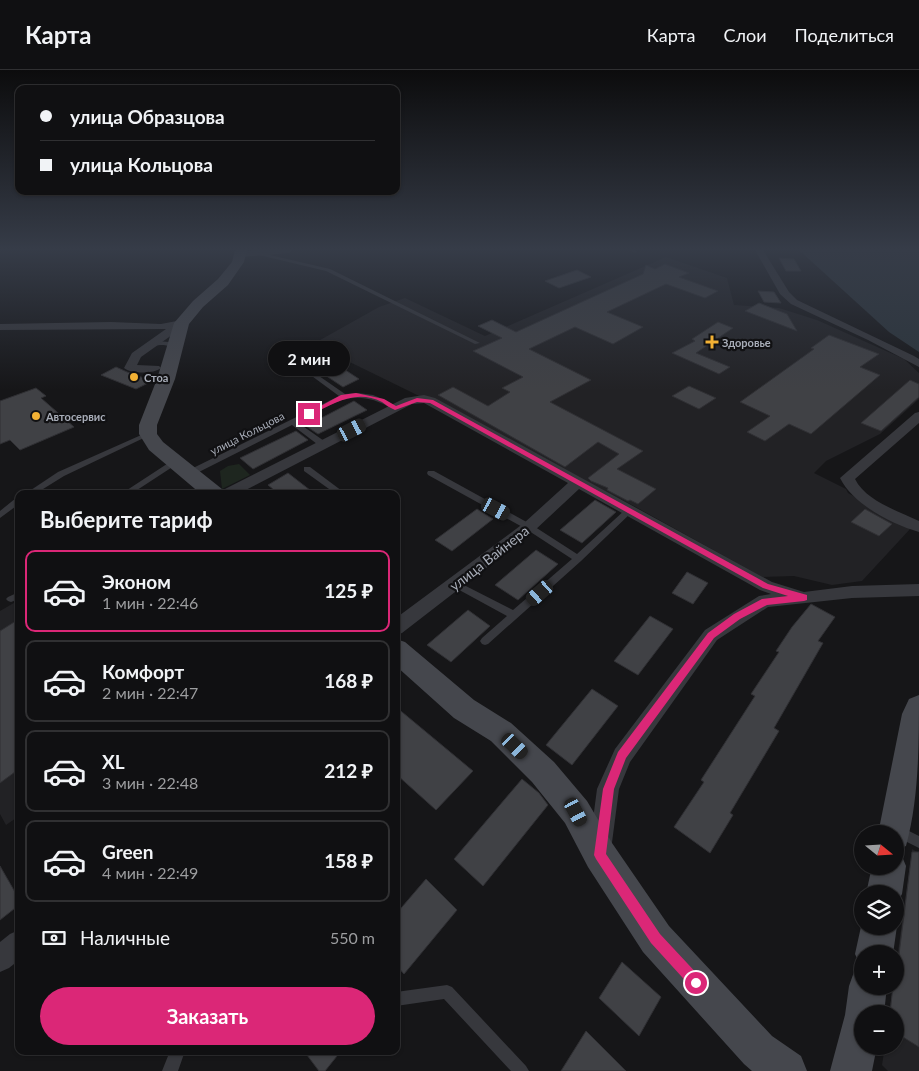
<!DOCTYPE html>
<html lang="ru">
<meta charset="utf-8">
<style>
:root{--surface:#101012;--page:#19191b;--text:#f1f3f6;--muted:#9c9d9f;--line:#303032;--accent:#db2777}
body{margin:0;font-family:Lato,sans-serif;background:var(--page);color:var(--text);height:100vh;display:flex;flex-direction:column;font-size:19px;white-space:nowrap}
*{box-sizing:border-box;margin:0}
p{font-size:16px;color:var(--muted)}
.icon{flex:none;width:28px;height:28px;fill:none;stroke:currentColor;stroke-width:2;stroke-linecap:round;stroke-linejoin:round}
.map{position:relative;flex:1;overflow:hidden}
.drawer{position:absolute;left:15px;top:420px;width:385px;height:565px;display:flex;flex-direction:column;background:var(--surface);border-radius:10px;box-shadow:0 1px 4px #0004,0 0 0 1px var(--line)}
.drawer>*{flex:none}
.top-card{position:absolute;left:15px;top:15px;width:385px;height:110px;border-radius:10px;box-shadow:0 1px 4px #0004,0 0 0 1px var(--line);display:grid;align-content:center;height:110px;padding:0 25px;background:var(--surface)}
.needle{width:32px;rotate:108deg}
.fabs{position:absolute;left:854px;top:755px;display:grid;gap:10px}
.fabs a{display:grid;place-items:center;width:50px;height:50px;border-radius:50%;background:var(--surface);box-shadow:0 1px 4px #0004,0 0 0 1px var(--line);font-size:25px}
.end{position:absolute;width:22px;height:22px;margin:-11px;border:6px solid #db2777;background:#fff;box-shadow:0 0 0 2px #fff}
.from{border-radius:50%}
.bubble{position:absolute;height:35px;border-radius:18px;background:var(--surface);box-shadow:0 1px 4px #0004,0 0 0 1px var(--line);font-size:16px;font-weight:700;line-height:35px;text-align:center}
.car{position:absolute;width:15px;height:30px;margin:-15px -8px;border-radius:6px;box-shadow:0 0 4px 1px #0007;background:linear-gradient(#222 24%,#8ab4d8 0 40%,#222 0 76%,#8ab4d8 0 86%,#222 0)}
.top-card b{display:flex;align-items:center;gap:18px;height:48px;font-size:19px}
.top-card b+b{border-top:1px solid var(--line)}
.top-card i{width:12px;height:12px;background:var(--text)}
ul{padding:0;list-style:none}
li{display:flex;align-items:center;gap:15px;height:82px;margin:0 10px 8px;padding:0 15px;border:2px solid var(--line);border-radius:10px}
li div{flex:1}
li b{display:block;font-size:19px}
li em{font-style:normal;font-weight:700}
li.active{border-color:var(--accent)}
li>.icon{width:45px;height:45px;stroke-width:1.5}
h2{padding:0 25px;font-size:22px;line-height:60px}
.pay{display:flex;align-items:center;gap:12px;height:55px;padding:0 25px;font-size:19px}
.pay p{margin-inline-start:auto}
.primary-button{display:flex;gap:10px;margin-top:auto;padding:10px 25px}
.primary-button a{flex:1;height:58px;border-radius:30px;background:var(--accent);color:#fff;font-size:20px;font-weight:700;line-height:58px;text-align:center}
header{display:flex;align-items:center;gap:30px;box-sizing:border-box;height:70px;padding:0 25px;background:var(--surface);border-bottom:1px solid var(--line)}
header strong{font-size:24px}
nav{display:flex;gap:28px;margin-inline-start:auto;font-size:18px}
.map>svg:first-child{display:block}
.built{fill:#222225}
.green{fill:#1e261f}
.water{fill:#2c353c}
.building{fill:#404145;stroke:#303034}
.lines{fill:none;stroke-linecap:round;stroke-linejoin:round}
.service{fill:#37383d;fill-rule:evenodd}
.minor{fill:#37383d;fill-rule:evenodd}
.secondary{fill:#45474d;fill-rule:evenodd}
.route{fill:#db2777}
.poi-dot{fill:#f2b134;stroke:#111113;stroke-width:2}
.labels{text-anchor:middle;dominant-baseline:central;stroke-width:4.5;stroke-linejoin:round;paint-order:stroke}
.far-poi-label{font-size:11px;font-weight:bold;fill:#a8adb8;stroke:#111113;text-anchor:start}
.far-street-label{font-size:11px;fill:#a8adb8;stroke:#111113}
.street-label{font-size:14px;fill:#a8adb8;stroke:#111113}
</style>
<header>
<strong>Карта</strong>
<nav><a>Карта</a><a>Слои</a><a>Поделиться</a></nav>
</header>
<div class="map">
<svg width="919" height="1001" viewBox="0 0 919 1001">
<rect width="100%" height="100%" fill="#161618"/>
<path class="built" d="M666,187l61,21 7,27 45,3 38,12 87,39 15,14v26l-39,35 -54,27 -12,12 32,16 2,4 63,35 -49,53 -30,4 -38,-9 -32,1 -128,-71 -172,-89 -149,-73 66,-37 26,-9 80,38z
M19,530v216l-13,9 -6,-11v-203z
M912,779l7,4v218h-31l-6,-6 3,-19h10v-32h-6l4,-28h2v-12z"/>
<path class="green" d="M239,394l11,11 -28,14 -2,-18 8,-5z"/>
<path class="water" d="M799,180h120v102l-30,-20z"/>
<path class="building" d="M779,188l15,1 7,12h-15z
M665,194l24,9 -10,4 39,14 -13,7 -39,-14 -59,28 36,15 -30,17 -38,-17 -46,22 62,31 -41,22 93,49 -26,18 39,20 -18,15 -8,-4 -2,1 -21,-11 1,-2 -17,-7 -3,-3 31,-24 -21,-12 -33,25 -127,-72 15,-8 35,19 22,-14 -8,-4 21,-11 -50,-26 29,-13 -24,-12 14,-6 24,12 127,-58 3,-9 9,4z
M577,200l14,7 -32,11 -14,-7z
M758,221l16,1 7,11 -17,-1z
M759,233l28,11 10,17 -52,-20z
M718,252l15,6 -37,25 34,14 -11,7 -47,-21 23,-12 -3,-2z
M829,265l50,19 -19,13 20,8 -69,59 -22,-10 -24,17 -18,-9 23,-16 -30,-14 74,-53 -3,-1z
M330,290l29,19 -16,8 -30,-20z
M116,297l11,5 25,9 -16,8 -35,-14z
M910,310l9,4v13l-38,34 -20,-8z
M689,316l27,12 -17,11 -27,-13z
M36,318l10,8 -5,2 33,29 -54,23 -10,-10 -10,4v-43z
M354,331l13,9 -49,24 -12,-8z
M296,361l12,9 -55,29 -13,-11z
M288,403l27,21h-36l-11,-9z
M595,430l21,12 -34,31 -22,-13z
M477,439l16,10 -41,32 -17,-11z
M865,439l27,15 -13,12 -28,-14z
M536,480l22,14 -40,36 -23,-15z
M687,502l21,11 -15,21 -21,-11z
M811,534l24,13 -17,24 5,2 -49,85 5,3 -49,82 3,2 -23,38 -36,-26 30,-45 -3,-2 54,-84 -4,-2 28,-42 -3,-1 16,-24z
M468,540l22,16 -39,36 -24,-17z
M650,546l23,13 -35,46 -24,-14z
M19,549v150l-19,14v-152z
M592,619l26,17 -46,59 -26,-20z
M396,637l77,64 -37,39 -40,-36z
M522,709l17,14 9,12 -65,81 -29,-27z
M912,782h7v195l-24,-15v-18h-5l3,-28h2z
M0,796l19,33v6l-19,15z
M426,809l31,31 -53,64 -8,-9v-51z
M622,892l39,35 -22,39 -40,-38z
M586,961l40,40h-65z
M304,981h37l-16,20h-6z"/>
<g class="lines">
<path class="service" d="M628,180h7l2,2 -2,1z
M257,182l73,17 150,74 -5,1 -149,-73 -71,-17v-2z
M157,271l12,1 10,7 -5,1c-11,-10 -17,-1 -27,-6z
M305,299h4l36,25 13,-1 15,2 12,5 13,8 -3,2 -2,-1c-41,-24 -59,-5 -96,13l30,21v4h-6l-29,-22 -99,50h-6l-1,-2 1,-2 152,-75 -34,-25z
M148,362l3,2 -1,1 -86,41 -29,18h-10l33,-22z
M173,390h6l1,2 -49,32h-10z
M304,397h6l36,27h-10l-32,-23z
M428,401h6l98,54 45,29 49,-45 3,-1 4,3 -52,50 -93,83 -3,1 -3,-1 -2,-3 2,-3 25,-22 -55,-30 -1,-2 1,-2h6l55,28 59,-51 -46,-30 -98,-54 -1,-2z
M16,428h3v6l-19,14v-7z
M19,522v7l-8,3 -3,-1 -2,-2 2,-2z
M899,756l20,10v12l-24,-12v-2l-2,-2 2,-4z
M447,915l5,2 74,79 3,5h-18l-67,-72 -48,7v-14z
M170,981h15l-7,20h-16z"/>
<path class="minor" d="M256,180h37l-4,3 -48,4 -4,-3 4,-3z
M755,180h8l26,42 8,8 117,56 5,3v8l-51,-27 -77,-36 -11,-10z
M182,250l5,3 -1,2 -45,32 -4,8 22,1 2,2c-7,6 -30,6 -37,0l8,-15 34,-24 -166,1v-6l111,-2 50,2z
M424,325l11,3 337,184 32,10 48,-6 67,-2v12l-67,2 -84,9 -51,33 -87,122 -11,27 -8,61 -3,8 -8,3 -8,-3 -3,-8 8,-61 18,-40 90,-119 54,-34 12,-2 -11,-4 -181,-101 -45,42 -132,102 -6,2v-17l128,-95 44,-40 -144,-80 -12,1 -174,90h-19l2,-3 184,-93z
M919,342v11l-64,56c11,22 43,32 64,42v11c-28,-8 -66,-28 -79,-54l75,-65z
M19,860v30l-10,8 -9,4v-30l10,-8z"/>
<path class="secondary" d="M235,180h12l-3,12 -16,23 -25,22 -14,17 -14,55 -18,46v9l6,8 59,47 3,5h-24l-52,-44 -10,-16v-9l18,-46 17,-56 19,-22 25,-22 14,-17z
M396,569l9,3 69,58 37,23 43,39 33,39 25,42 57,83 103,110 29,20 6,15h-55l-8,-7 -101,-112 -55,-85 -23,-44 -33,-41 -41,-41 -37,-23 -58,-52z
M919,625c0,49 0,104 -13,151l-11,4v-16h-17l24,-120 7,-15z
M895,781l6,3 5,12 -4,28 -7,13v-13h-29l6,-28h23z
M895,851l2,5 -4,28h-31v14l-1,-1 -6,-13 7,-32v4h33z
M862,899v17h25l-3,28h-22v32h15l-5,25h-42l15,-56 4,-29 5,-14z"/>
</g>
<linearGradient id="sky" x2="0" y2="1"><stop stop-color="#0c0c0d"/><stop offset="0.56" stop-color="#363c48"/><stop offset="1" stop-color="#363c48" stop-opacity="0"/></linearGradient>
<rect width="919" height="320" fill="url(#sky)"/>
<path class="route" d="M356,323l28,6 12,7 21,-8 16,2 335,184 39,11v5l-3,1 -37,4 -27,14 -26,19 -88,120 -12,31 -8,65 54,80 41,44 2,5 -2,5 -5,1 -4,-1 -41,-45 -55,-84 -2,-4 9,-66 15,-37 90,-119 26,-19 28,-15 26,-3 -25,-8 -333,-185 -13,-1 -22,8c-5,-2 -9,-5 -13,-8 -26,-13 -48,1 -71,13l-5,-1 35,-19z"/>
<g class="poi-dot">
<path d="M709.5 264.5h5v5h5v5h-5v5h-5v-5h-5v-5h5z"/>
<circle cx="134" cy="307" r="5"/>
<circle cx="36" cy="346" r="5"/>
</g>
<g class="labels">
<g class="far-poi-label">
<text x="722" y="272">Здоровье</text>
<text x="144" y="307">Стоа</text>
<text x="46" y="346">Автосервис</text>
</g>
<g class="far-street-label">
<text transform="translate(247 363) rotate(-27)">улица Кольцова</text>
</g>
<g class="street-label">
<text transform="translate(489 488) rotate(-38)">улица Вайнера</text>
</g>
</g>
</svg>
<div class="fabs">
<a><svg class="needle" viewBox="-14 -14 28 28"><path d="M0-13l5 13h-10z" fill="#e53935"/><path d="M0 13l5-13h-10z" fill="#9c9d9f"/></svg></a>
<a><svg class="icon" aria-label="layers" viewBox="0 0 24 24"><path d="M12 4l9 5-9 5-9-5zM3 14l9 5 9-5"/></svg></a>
<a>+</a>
<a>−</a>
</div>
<i class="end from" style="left:696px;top:913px"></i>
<i class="end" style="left:309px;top:344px"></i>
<div class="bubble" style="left:268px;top:271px;width:82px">2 мин</div>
<i class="car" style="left:352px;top:360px;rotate:63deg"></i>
<i class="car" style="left:496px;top:439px;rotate:118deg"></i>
<i class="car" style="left:540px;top:523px;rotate:229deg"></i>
<i class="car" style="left:515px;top:676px;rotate:134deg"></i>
<i class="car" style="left:576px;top:742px;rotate:152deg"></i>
<div class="top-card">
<b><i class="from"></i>улица Образцова</b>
<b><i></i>улица Кольцова</b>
</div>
<section class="drawer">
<h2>Выберите тариф</h2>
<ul>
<li class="active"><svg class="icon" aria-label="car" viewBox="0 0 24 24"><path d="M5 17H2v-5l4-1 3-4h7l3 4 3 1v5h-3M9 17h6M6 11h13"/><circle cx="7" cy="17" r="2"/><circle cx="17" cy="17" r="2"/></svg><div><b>Эконом</b><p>1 мин · 22:46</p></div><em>125 ₽</em></li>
<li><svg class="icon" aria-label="car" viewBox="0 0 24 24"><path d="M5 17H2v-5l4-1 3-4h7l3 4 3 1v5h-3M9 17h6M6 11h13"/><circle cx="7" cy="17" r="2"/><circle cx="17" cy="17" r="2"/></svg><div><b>Комфорт</b><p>2 мин · 22:47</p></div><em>168 ₽</em></li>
<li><svg class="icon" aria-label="car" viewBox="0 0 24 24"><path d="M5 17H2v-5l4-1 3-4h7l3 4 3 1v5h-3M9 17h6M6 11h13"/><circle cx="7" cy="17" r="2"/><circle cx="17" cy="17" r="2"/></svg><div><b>XL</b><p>3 мин · 22:48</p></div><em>212 ₽</em></li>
<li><svg class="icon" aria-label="car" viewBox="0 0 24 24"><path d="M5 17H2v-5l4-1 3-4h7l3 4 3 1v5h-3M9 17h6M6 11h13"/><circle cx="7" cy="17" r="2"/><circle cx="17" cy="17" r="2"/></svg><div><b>Green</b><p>4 мин · 22:49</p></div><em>158 ₽</em></li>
</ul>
<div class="pay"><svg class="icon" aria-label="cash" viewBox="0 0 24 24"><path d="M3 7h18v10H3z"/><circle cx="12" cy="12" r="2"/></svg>Наличные<p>550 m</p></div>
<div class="primary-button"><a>Заказать</a></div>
</section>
</div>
